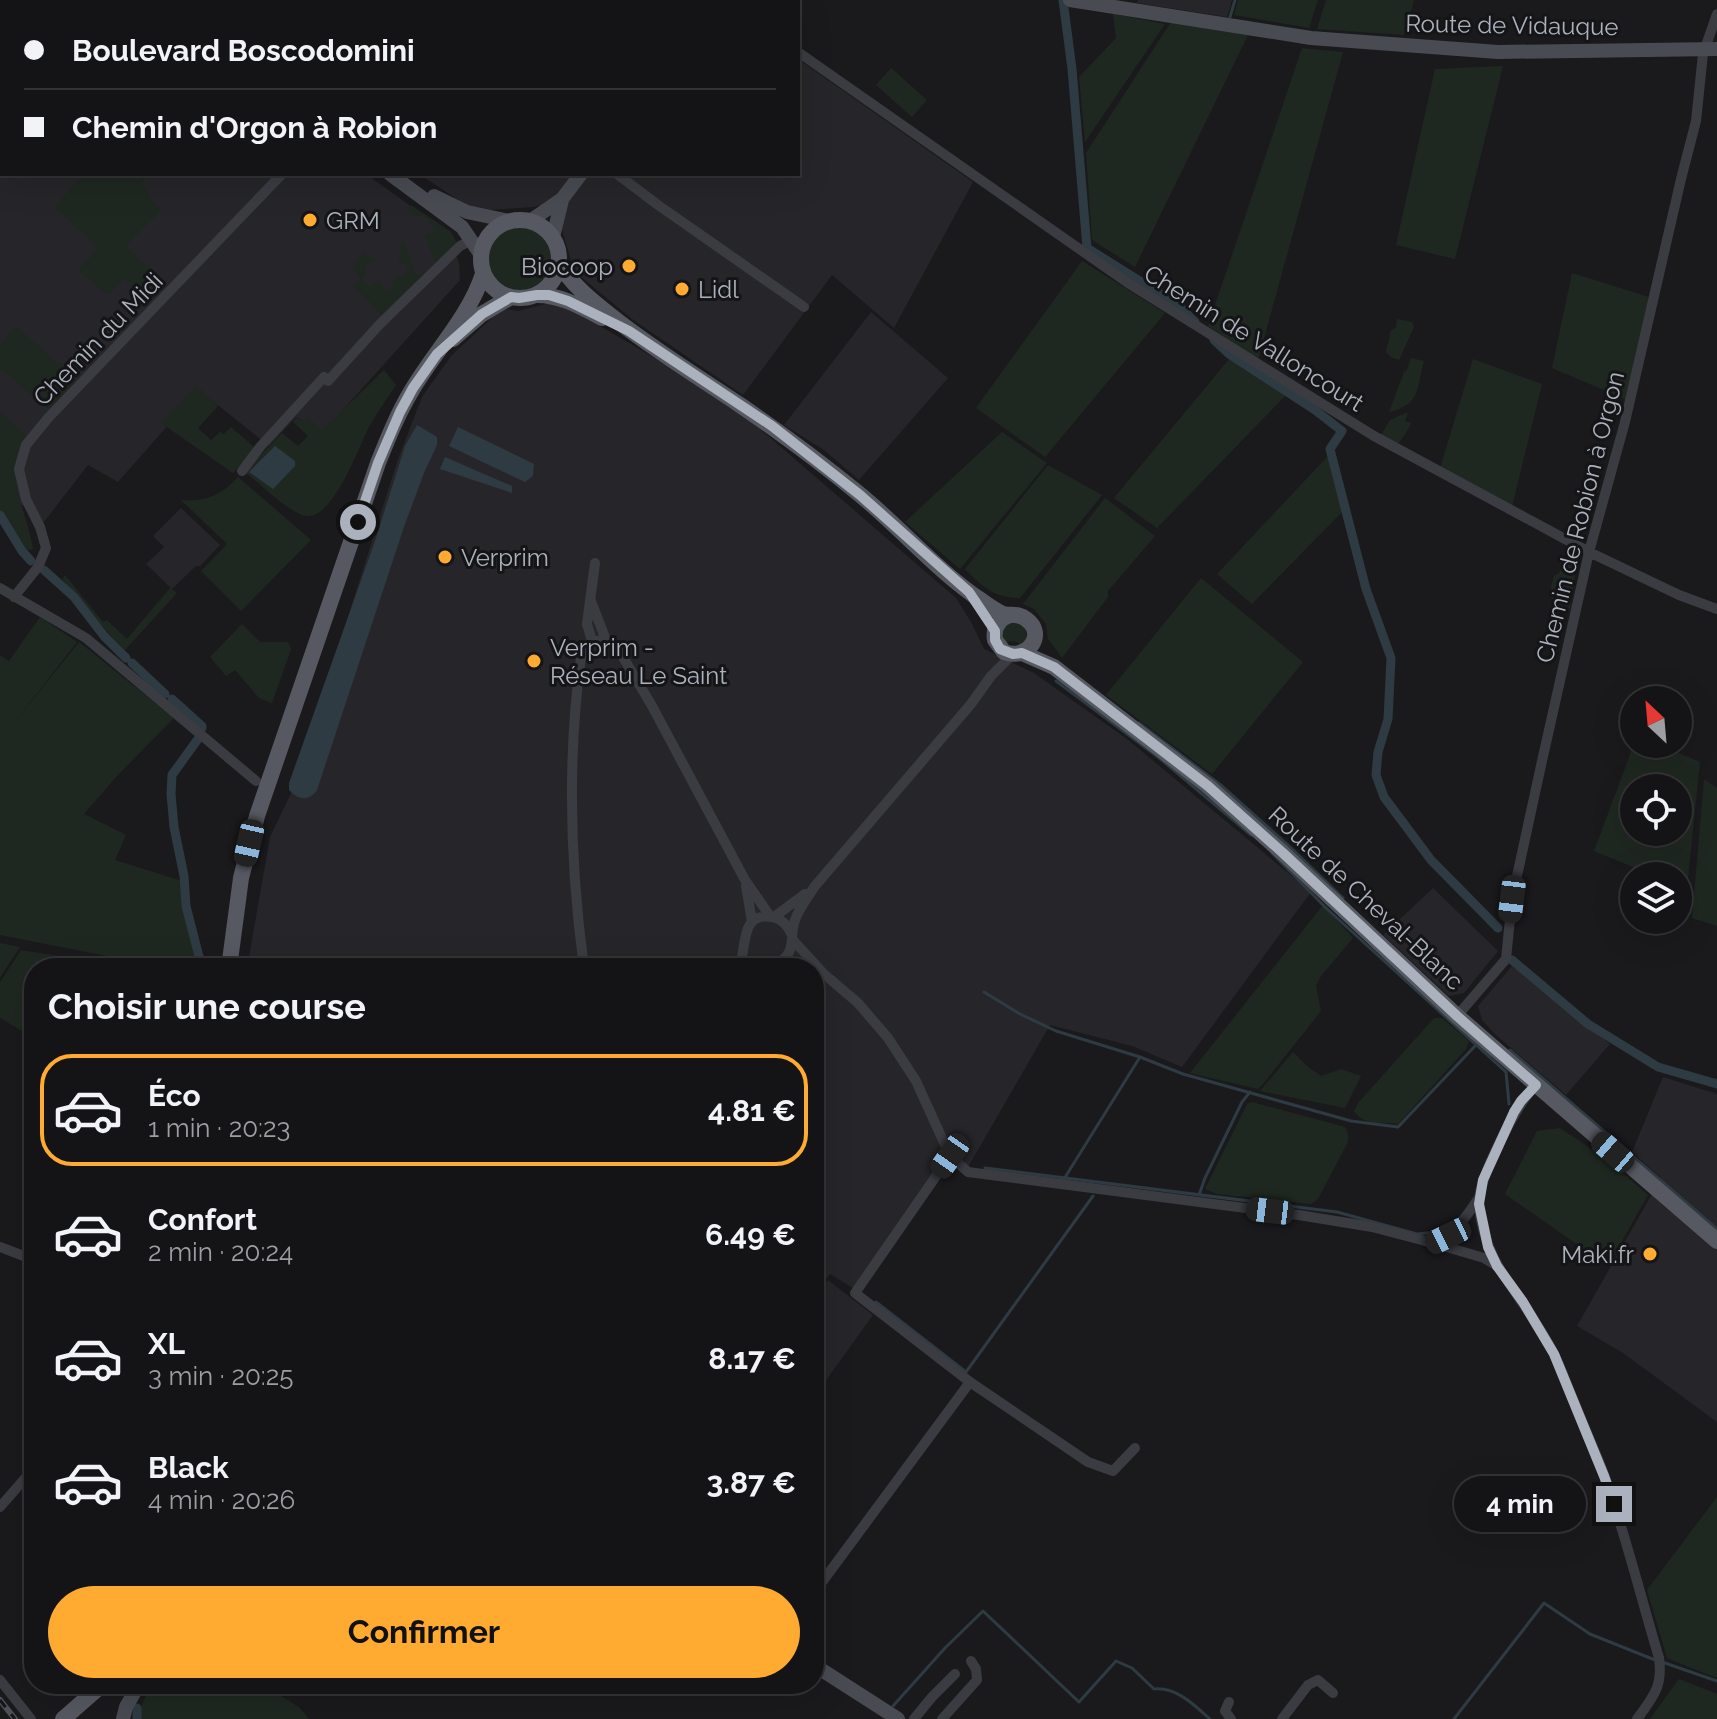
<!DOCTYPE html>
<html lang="fr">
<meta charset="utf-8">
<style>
:root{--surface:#141416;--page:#212123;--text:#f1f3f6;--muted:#9d9ea1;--line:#333335;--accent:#ffaa30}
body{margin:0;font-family:Raleway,sans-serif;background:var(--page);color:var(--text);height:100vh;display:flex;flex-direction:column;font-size:30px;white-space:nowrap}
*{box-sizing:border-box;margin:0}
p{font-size:26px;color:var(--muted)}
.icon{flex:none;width:44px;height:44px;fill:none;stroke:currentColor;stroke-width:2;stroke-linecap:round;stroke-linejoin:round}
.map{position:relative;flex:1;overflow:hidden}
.drawer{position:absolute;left:24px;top:958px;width:800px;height:736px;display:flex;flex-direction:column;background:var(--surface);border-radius:32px;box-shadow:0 8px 32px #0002,0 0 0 2px var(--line)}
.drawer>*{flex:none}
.banner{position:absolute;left:0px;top:0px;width:800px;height:176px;box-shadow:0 8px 32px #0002,0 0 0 2px var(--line);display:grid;align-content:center;height:176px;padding:0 24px;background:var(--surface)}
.needle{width:52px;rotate:334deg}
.buttons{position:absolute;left:1620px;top:686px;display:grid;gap:16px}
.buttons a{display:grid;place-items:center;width:72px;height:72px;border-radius:50%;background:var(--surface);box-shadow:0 8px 32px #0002,0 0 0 2px var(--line);font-size:40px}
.end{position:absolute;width:36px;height:36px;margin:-18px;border:10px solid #abb2bd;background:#111;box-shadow:0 0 0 4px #111}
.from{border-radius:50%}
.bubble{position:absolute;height:56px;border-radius:28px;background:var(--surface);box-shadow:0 8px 32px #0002,0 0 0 2px var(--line);font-size:26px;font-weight:700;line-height:56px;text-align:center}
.car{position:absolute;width:24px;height:48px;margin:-24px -12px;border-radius:10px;box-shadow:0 0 6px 2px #0007;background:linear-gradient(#222 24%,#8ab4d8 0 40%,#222 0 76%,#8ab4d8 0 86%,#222 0)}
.banner b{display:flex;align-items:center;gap:28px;height:76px;font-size:30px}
.banner b+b{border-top:2px solid var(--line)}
.banner i{width:20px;height:20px;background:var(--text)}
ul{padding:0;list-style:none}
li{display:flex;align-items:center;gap:24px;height:112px;margin:0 16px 12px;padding:0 8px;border:4px solid transparent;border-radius:32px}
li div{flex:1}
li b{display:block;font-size:30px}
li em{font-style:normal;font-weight:700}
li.selected{border-color:var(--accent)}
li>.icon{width:72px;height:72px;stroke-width:1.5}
h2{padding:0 24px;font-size:36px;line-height:96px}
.button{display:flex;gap:16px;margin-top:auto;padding:16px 24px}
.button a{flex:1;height:92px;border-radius:48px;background:var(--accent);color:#111;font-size:32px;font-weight:700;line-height:92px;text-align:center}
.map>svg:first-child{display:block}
.built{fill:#26262a}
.green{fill:#1f2820;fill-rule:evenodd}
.water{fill:#2e3b42}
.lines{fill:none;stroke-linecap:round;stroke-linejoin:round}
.stream{stroke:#2e3b42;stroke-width:3}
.canal{stroke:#2e3b42;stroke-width:9}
.street{stroke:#3a3c42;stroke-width:10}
.secondary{stroke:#484b52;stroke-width:14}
.primary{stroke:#565961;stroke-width:16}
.rail-casing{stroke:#4d5057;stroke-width:6}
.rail{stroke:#151518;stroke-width:3;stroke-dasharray:9;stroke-linecap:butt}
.route{stroke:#abb2bd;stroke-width:10}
.poi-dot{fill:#ffaa30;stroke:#151518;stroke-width:3}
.labels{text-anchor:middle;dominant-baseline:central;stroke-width:6;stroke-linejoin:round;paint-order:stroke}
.street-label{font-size:24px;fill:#abb2bd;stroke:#151518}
.poi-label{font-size:24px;fill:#abb2bd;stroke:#151518;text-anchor:start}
</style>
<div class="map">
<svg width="1717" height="1719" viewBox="0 0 1717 1719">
<rect width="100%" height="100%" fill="#1a1a1d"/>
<path class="built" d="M0,0h125l2,2h-125v172h364l81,58 12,31 1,17 -138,153 -26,-16 -27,29 -70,-56 -81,92 -30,-17 -44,57 -44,-34z
M252,0h232v2h-233z
M1138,0h94l-5,17 -90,-14z
M798,59l175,123 -79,146 -62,-53 -89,120 -111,-76 -58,-48 -13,-45 -21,-21 -6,2 -45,3 -23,-5 -47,-31h379z
M557,301l168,98 231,199 15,24 13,27 50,24 93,66 184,153 -129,175 -50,-21 -82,-21 -83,144 -18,-5 -88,129 -31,-19 -16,21v-327h-567l23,-131 24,-50 104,-328 24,-62 29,-41 44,-41 12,-6 11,2z
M871,312l77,66 -89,102 -35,-30 -40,-25z
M181,508l39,37 -20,21h-4l-24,23 -26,-25 18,-17 -11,-11z
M1433,888l65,63 -34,42 -15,3 -66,-61z
M1512,966l98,78 -44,51 -70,-60 -14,-15 -4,-14z
M1663,1077l54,17v328l-94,-69 -46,-27 84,-148 -29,-26z
M828,1280l45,35 -59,82v-99z"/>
<path class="green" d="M1238,0h80l-9,28 -75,-13z
M1326,0h88l-10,35 -87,-6z
M1113,14l52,10 -80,118 -6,-65 37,-39z
M1171,22l77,13 -113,232 -43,-27 -6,-87z
M1302,48l41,4 -85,308 -50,-34z
M1503,66l-48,193 -59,-14 39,-176z
M891,68l36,32 -15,17 -36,-32z
M83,174h68l-10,9 9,9 -11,11 9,-7 13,14 -35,36 40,39 -13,13 -29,-19 -17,16 -29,-25 19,-20 -2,-5 -40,-38z
M411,205l40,27 7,13 -23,18 -9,-27 9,-4c-7,-12 -5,-14 -22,-17l-5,-8z
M487 258a33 33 0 1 1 66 0a33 33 0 1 1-66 0Z
M405,243l11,33 15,-6 -46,48 -32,-33 8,-8 -10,-10 13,-15 11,9 -5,1 -5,4 1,7 -4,5 3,6 6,2 5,-5 5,2 2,5 7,2 4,-5 -1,-5 4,-4 6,1 4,-5v-8l-7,-1 -2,-5 4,-4 -3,-10z
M1082,261l83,52 -120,144 -69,-49z
M1572,273l77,24 -22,103 -75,-32z
M1397,319l15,3 2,5 -15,33 -8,-3 -5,-5c1,-7 4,-12 4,-20l6,-5z
M16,326l62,55 -30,28 -48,-41v-23z
M1230,358l56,37 -129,133 -43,-30z
M1411,358l13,3c-8,29 -3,43 -35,51l15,-40 3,-2z
M1473,359l69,25 -30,123 -72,-39z
M384,370l12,15c-9,14 -19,27 -27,42 -10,19 -35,90 -61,89 -16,0 -47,-32 -61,-42v-5l35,-36 16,13 10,-10 -15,-14 3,-4 6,3 5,-4 15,13z
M197,385l21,21 -20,22 13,12 9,-8 4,2 7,-7 22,19 1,3 -21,24 -72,-50z
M0,412l26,23c-26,38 1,74 7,114l-6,1 -27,-38z
M1408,412l-3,9 6,2c-3,9 -9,14 -13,22l-17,-10 9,-15z
M1002,432l45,31 -87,106 -55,-47z
M1328,456l15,55 -91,93 -35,-30z
M1048,465l54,30 -82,103c-26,0 -37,-11 -55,-29z
M238,477l73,63 -70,71 -40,-40 26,-27 -46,-44c24,2 41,-5 57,-23z
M1105,498l50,38 -47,55v6l-46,61 -14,-19 -2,-15 -12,-15 -11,-5z
M1574,555l2,14 -6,40 -5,2 -12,-7 -3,-13 4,-15 5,-3 4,-8z
M65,575l38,47 4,-2 20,19 43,-51 7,5 -52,57c-23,-21 -41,-48 -63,-71z
M1201,578l102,84 -91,112 -106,-79z
M40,617l37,25 -64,82 66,-82 95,76 -57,58 -33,38 42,21 -11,25 67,21 3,27 15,60 -93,-12 -107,-21v-280l9,6z
M1014,621l12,7 1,11 -5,7 -5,-4 -7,-1 -5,3 -4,-7 3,-11z
M242,624l18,18h28l3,7 -19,54 -13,-5 -24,-28 -9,6 -16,-19z
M1634,744h23l43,18 -13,127 -9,-4v-9h-23l-61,-25zM1678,788v44h-44v-44z
M1704,779l13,9v138l-25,-8z
M1323,905l30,33 -32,38 -5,10 5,25 -58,73 -5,5 -68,-16z
M0,943l20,4 -20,31z
M21,950l50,8 -6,10h-31v41l-12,22 -22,-13v-36z
M73,959l52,9h-57z
M1434,1018h8l27,23 -3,8 -68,75c-15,-2 -35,2 -44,-13l4,-8z
M1293,1052l15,15 13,9 20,-7 20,7 -16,32 -85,-17z
M1252,1102l93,25 3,7v8l-30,57 -7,5 -94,-10 -12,-5 42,-85z
M1560,1128l45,30 43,37 -40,71 -103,-72 32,-63z
M1717,1497v181l-50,-20 -20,-68z
M1679,1679l38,15v25h-67z
M154,1684h107l38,23 10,12h-168c-2,-15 5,-23 13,-35z"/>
<path class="water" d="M417,425l20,12v8l-13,28 -19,51 -88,266c-8,12 -19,10 -28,0v-7l86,-242 30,-95z
M458,427l76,37 -1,12 -8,6 -76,-36z
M275,446l20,15v5l-22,23 -24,-17z
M445,457l67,29v7l-72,-24z"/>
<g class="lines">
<path class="stream" d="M1230,17l5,-17
M1056,681l102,76 93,78
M1139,723l83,63 68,61 53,51
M1272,853l54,55 180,164 3,32
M984,992l36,22 36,17 84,26 43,17 168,47 47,6 78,-82
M1510,1050l207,179
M985,1168l352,44 80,22 21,-2
M1064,1179l76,-122
M1199,1195l6,-17 37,-76 8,-10
M876,1302l90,70 127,-176
M1662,1662l55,19
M893,1706l52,-58 38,-37 96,91 37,-41 16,7 22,21c23,-2 40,16 56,30
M1454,1719l90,-116 46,31 65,26"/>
<path class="canal" d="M1063,0l9,69 15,179 91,57 17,17
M1214,340l15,14 86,56 27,21 -12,18 36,140 25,69 -3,61 -10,33 -2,23 8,22 47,63 67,68
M0,515l22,36 9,10
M44,570l30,27 30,39 22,22
M132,663l33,31
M172,699l30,27v2
M198,739l-26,36 -1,19 3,33 10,49 2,30 16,62
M1512,960l76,64 70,43 59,17
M137,1708v11"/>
<path class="street" d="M722,0l3,2
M798,52l330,231 246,153 215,116 90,43 38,14
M617,174l41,31 146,102
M242,471l18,-24 64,-70 4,4 52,-57 80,-78 12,-6
M0,588l86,50 170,143
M14,597l24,-30 8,-19 -6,-21 -14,-28 -7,-30 7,-24 23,-28 233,-243
M591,601l15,39
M592,641l-5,-17 8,-61
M746,886l6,36
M774,917l31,-23
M792,939l32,35 34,29 30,35 28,43 34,75 18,16 331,43 73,12 61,16 51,15 13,8
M782,960l17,4 10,4
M584,968c-14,-104 -17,-208 -3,-311l1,-6 10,-10 14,-1 11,7 35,59 93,174 25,36
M739,968c8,-18 0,-57 33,-51 9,1 15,8 19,16
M757,968c8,-4 16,-2 24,-7 16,-11 8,-26 14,-41 4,-12 13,-23 20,-34l156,-182 20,-28 22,-22
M1457,1016l49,-57 6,-60 30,-138 47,-209 36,-130 56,-243 15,-58 7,-67 14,-40
M1536,1085c-18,16 -59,95 -57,119 4,63 49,96 75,150 8,16 14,34 21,50 10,25 21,49 30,73 21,59 36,121 54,181 4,29 -6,39 -22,61
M950,1156l-95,137 115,89 118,80 25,9 22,-23
M1433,1243c21,-10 33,-25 45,-44
M0,1247l34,13
M0,1507l34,-39
M814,1593l156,-211
M0,1680l31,39
M1229,1702l-4,9 6,8
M914,1719l18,-22 23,-23
M942,1719l35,-39 -1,-11 -5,-8
M1282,1719l26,-34 10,-5 15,13"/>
<path class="secondary" d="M171,0l2,2
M183,0l1,2
M657,0l1,2
M1070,0l241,38 187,14 219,-3
M676,2l1,-2
M390,174l72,53 19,28
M434,196l33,16 42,9
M530,221l32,-22 19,-25
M553,237l9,-37
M814,1665l84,54
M123,1719l3,-12 13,-23"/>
<path class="primary" d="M481 259a39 39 0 1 1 78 0a39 39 0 1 1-78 0Z
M559,263c12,21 32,37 51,52 41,33 87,61 130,90 41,28 80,57 118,88 42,34 79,78 124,108 7,5 14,10 21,13 8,2 16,-1 23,5 21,15 2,42 -22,33l-9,-12c-2,-12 3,-21 15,-25
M537,295c24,0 44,12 65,23
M453,339l29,-25 29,-17
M1022,653l32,14 154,119 75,67 174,163 260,225
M229,968l12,-90 16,-62 121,-353c10,-25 20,-50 34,-73 23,-39 57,-73 71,-116
M63,1719l40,-35"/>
<defs>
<path id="rail" d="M0,1700l15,19"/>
</defs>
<use href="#rail" class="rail-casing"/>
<use href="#rail" class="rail"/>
</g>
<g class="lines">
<path class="route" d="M358,522l20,-59 22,-51 13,-24 24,-34 45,-40 29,-17 8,1 18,-3h12l19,6 61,30 143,95 88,69 109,97 26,39v9l5,9 13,5 9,-1 32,14 154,119 75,67 174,163 79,69 -15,16 -7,11 -31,68 -4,24 9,43 9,19 26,36 31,52 50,122 10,28"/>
</g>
<g class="poi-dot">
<circle cx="310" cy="220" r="8"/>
<circle cx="629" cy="266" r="8"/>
<circle cx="682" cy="289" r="8"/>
<circle cx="445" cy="557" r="8"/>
<circle cx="534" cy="661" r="8"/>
<circle cx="1650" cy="1254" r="8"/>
</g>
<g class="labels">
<g class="street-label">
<text transform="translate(1512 25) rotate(1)">Route de Vidauque</text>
<text transform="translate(1254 338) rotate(32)">Chemin de Valloncourt</text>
<text transform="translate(98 339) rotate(-46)">Chemin du Midi</text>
<text transform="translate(1580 517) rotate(-76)">Chemin de Robion à Orgon</text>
<text transform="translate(1366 898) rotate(43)">Route de Cheval-Blanc</text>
</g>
<g class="poi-label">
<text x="326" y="220">GRM</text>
<text x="613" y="266" text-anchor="end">Biocoop</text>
<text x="698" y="289">Lidl</text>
<text x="461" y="557">Verprim</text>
<text x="550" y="647">Verprim -<tspan x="550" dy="28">Réseau Le Saint</tspan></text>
<text x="1634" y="1254" text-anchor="end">Maki.fr</text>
</g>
</g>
</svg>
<div class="buttons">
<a><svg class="needle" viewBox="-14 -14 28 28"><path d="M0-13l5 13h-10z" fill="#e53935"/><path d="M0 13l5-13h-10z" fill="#9d9ea1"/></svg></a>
<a><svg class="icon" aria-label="locate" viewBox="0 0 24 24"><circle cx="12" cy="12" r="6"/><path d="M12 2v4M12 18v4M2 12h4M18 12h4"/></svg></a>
<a><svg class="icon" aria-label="layers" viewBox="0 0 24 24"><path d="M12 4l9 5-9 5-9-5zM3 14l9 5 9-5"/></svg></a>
</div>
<i class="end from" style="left:358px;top:522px"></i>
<i class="end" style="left:1614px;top:1504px"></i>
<div class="bubble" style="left:1454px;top:1476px;width:132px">4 min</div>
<i class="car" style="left:249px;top:843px;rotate:193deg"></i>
<i class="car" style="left:1512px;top:899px;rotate:187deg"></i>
<i class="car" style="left:1613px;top:1152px;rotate:311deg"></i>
<i class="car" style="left:950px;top:1156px;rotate:215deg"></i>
<i class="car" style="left:1270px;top:1211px;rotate:277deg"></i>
<i class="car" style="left:1448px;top:1236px;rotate:244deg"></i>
<div class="banner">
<b><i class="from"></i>Boulevard Boscodomini</b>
<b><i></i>Chemin d'Orgon à Robion</b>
</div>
<section class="drawer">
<h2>Choisir une course</h2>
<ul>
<li class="selected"><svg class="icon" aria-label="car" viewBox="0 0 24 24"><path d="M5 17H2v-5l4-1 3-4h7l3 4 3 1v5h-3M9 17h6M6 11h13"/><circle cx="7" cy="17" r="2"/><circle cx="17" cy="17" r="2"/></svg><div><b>Éco</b><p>1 min · 20:23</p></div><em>4.81 €</em></li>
<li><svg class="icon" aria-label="car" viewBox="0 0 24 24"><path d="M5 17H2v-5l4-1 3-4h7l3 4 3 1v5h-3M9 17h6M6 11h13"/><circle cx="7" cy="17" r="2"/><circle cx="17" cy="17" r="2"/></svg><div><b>Confort</b><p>2 min · 20:24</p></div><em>6.49 €</em></li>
<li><svg class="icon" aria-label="car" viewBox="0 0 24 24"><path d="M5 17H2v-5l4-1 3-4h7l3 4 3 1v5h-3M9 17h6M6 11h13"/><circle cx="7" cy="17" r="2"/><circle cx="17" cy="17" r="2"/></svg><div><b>XL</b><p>3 min · 20:25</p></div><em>8.17 €</em></li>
<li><svg class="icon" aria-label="car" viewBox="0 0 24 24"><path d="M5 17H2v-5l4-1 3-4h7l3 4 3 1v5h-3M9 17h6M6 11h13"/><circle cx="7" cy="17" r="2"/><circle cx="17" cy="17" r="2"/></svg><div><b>Black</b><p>4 min · 20:26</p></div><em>3.87 €</em></li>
</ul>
<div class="button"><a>Confirmer</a></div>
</section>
</div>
